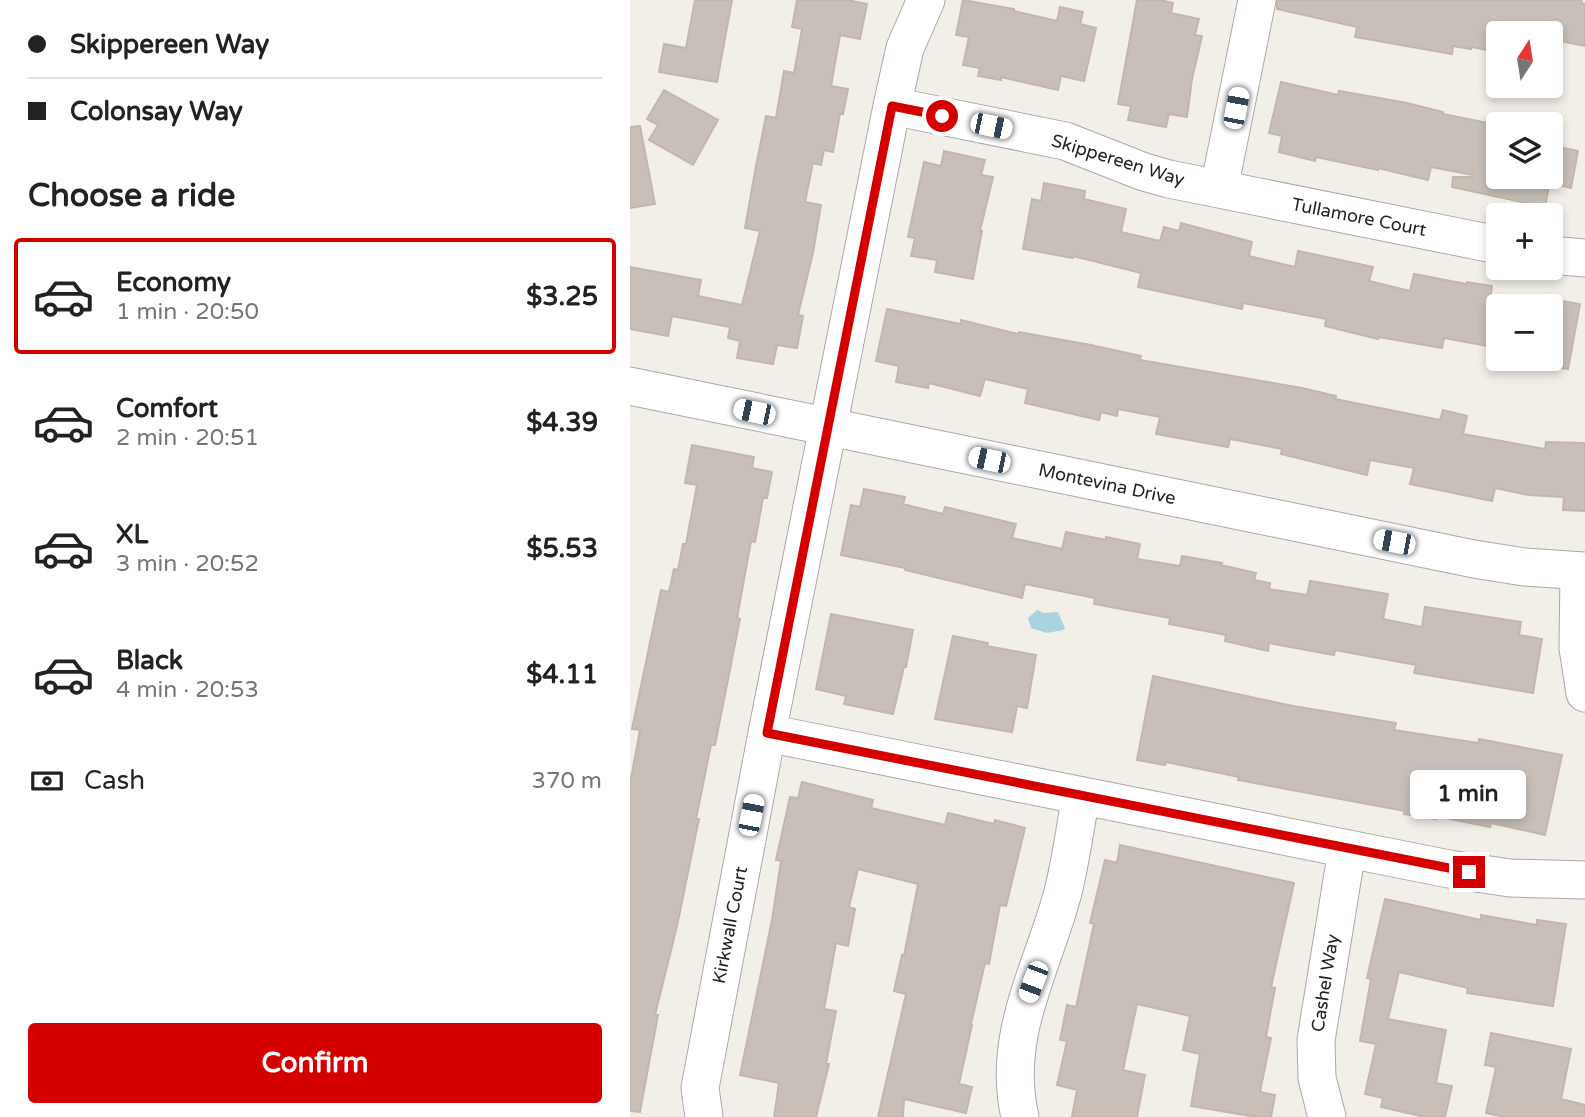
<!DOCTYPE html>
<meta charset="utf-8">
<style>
:root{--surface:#fff;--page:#f6f6f6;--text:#222;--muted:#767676;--line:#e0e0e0;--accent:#d40000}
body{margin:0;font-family:"Varela Round",sans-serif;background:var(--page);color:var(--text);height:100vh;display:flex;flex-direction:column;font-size:26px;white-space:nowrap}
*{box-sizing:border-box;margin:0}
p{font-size:23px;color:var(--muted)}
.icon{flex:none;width:38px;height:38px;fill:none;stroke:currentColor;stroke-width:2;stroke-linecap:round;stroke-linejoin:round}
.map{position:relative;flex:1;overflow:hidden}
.drawer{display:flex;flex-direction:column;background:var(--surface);width:630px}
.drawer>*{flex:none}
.guide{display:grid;align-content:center;height:154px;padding:0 28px;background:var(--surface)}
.needle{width:46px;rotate:12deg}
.buttons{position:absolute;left:856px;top:21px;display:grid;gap:14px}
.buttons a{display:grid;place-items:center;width:77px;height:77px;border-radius:7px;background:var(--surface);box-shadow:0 4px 10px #0003;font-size:35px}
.end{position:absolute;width:32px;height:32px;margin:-16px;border:9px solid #d40000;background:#fff;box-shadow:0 0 0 4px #fff}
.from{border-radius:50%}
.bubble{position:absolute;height:49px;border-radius:7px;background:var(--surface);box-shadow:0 4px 10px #0003;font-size:23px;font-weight:700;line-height:49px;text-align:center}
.car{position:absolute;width:21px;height:42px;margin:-21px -10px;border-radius:9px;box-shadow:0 0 5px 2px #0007;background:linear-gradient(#fff 24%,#345 0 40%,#fff 0 76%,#345 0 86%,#fff 0)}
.guide b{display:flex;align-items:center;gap:24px;height:66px;font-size:26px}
.guide b+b{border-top:2px solid var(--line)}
.guide i{width:18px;height:18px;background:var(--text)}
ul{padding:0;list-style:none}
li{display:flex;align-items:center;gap:21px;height:116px;margin:0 14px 10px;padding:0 14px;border:4px solid transparent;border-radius:7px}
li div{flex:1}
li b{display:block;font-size:26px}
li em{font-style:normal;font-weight:700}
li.on{border-color:var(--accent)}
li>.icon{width:63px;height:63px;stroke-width:1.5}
h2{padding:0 28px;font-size:32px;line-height:84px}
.pay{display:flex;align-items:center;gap:18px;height:77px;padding:0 28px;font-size:26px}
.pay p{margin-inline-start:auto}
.button{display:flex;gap:14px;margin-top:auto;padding:14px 28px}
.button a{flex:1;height:80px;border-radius:7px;background:var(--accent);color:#fff;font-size:28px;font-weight:700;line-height:80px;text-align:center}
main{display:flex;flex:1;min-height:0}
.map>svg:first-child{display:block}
.water{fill:#aad3df}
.building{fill:#c7bfb8;stroke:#c4b6ab;stroke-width:2}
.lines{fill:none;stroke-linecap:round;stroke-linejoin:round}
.minor-casing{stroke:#a9a9a9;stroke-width:39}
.minor{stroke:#fff;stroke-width:37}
.route{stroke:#d40000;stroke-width:9}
.labels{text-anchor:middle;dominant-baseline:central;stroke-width:5;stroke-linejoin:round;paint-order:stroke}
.street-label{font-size:18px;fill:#222;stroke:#fff}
</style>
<main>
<section class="drawer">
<div class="guide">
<b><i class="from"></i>Skippereen Way</b>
<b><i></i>Colonsay Way</b>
</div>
<h2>Choose a ride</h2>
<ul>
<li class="on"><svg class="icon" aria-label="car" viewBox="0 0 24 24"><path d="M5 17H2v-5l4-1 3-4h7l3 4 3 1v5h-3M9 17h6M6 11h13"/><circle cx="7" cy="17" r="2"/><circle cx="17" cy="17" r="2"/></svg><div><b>Economy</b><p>1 min · 20:50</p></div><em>$3.25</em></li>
<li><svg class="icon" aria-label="car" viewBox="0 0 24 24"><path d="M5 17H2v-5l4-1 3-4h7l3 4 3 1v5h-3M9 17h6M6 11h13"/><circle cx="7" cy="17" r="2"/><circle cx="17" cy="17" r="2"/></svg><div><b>Comfort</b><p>2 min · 20:51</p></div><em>$4.39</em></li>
<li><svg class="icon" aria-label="car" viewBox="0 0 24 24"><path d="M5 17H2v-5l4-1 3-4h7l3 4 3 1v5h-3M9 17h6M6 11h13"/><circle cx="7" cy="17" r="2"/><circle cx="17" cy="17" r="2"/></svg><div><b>XL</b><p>3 min · 20:52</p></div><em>$5.53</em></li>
<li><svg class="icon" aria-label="car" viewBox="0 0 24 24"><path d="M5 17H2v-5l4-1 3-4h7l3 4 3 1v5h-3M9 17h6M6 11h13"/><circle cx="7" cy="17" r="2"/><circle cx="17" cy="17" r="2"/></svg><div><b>Black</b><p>4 min · 20:53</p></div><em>$4.11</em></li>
</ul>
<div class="pay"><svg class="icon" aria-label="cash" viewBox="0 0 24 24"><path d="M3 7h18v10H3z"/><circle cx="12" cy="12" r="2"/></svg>Cash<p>370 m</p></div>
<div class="button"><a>Confirm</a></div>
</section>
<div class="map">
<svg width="955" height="1117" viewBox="0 0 955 1117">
<rect width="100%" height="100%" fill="#f2efe9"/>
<path class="water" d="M407,610l7,3 14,-1 7,16 -2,2 -16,3 -16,-5 -3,-10z"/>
<path class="building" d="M65,0h37l-15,82 -58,-10 5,-28 22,4z
M167,0h50l20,4 -7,35 -20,-4 -9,51 17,3 -5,25h-3l-7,38 -9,-2 -3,15 -8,-2 -8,39 16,3 -8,48 -15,62 5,1 -6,32 -20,-3 -4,19 -36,-6 3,-17 -12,-3 2,-11 -58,-11 -4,20 -38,-7v-62l71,13 -3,16 44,9 18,-74 -15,-3 11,-62 10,-50 10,2 8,-47 10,2 8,-44 -10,-2z
M333,0l51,9v2l43,10 3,-14 23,5 -3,12 16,4 -12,53 -23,-5 -3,14 -57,-13v3l-23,-4 2,-8 -17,-3 6,-28 -13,-2z
M507,0h23l13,3 -2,10 28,6 -4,16 7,1 -10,43 -5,38 -18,-3 -3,13 -38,-7 3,-14 -13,-2z
M647,0h305l-1,3 4,1v42l-35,-7v-6h-52v19l-27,-5v2l-18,-3 -1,8 -97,-17 2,-10 -80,-18z
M651,82l57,13 1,-4 68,12 36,9v2l55,11v52h52v-32l28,6 -7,37 -21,-5v-2l-5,26 -93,-20 1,-10h20v-2l-42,-8 -3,13 -50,-12v2l-62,-13 -1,4 -36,-9 3,-16 -13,-3z
M34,90l54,30 -25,45 -44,-25 9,-15 -11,-6z
M10,126l15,78 -25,4v-81z
M314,151l41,9 -4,15 12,2 -13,54h2l-9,48 -38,-7 2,-12 -26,-4 4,-18 -7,-1 16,-75 17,4z
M414,183l41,8 -1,8 42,10 -5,23 39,9 4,-14 15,4 2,-8 71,19 -3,14 46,11 3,-16 52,11 23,5 -4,14 41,10 4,-17 52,10 1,-2 25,4 -2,14 8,2v46l-54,-10 -2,10 -63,-11 -1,2 -53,-13 1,-7 -83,-16 -1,6 -104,-22 3,-14 -68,-17v2l-50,-9 9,-50 9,2z
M920,299l30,5 -12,65 -18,-3z
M257,309l74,15v-4l57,14 1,-2 72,13 50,11 -1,4 162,28 34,8 -1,3 105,21 3,-10 24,6 -4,18 82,15 1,-7 39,1v68l-22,-1 1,-13 -35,-2 -34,-7 -3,13 -82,-17 4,-16 -44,-8 -3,15 -86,-21 1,-5 -52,-10 -2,8 -72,-13 4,-17 -42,-8 -1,7 -16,-4 -2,8 -74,-17 3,-14 -43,-10 -5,17 -51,-13 -1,5 -32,-6 3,-16 -23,-5z
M62,445l62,12 -2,11 20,4 -5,26h-4l-8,44 -4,-1 -14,77 3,1 -25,126h-4l-15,74h3l-22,107 -22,89h3l-18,97 -10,-1v-327l10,-54 -8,-1 29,-139 8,2 5,-23 4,1 5,-26h3l11,-59 -12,-2z
M234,489l41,8 -2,7 40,10 2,-7 71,17 -4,14 50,11 4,-17 40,8v-3l34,7 -3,15 43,7 2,-10 40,7 -1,2 35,8 -2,7 16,3 -1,6 38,6 3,-14 78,13 -5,25 39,8 3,-20 96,15 -2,13 23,4 -9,54 -119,-20 2,-8 -81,-15 -1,5 -65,-12 -1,8 -43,-10 1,-6 -57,-11 1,-6 -76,-14 1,-6 -70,-14 -3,14 -117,-28v-2l-64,-13 10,-50 9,2z
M201,614l82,16 -7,37h-2l-11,47 -49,-10 2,-8 -30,-7z
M323,636l35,7 -1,3 49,9 -9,53 -10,-2 -5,26 -77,-13z
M523,676l140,30 103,17 -2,7 84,13 1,-4 83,16 -17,80 -54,-12 -1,4 -54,-11v3l-32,-5 1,-3 -167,-31 1,-3 -73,-15 -1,3 -28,-5z
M172,782l71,18 -2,8 74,17 3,-12 46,11 1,-4 30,8 -19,78 -6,-1 -11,59 -4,-1 -14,61 1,1 -13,59 13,3 -6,26 -62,-14 -1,18h-25l28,-123 -12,-3 8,-36 2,1 14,-72 -60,-15 -9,38 6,2 -7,37 -12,-3 -12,66 12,2 -10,53h3l-13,53h-42l5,-34 -39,-8 32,-155 9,-59 -5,-1 14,-63 8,1z
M490,845l174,38 -23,104 4,1 -9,49 5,1 -11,54 15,3 -4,22h-15l-65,-11 9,-52 -17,-4 7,-34 -53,-12 -14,66 22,5 -8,42h-65l5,-27 -20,-5 10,-44 -7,-1 7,-35 9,2 18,-83 -4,-1 15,-63 12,3z
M755,899l96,21v-5l56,10v-5l29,4 -13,82 -86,-13 1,-5 -69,-16 -11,47 58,11 -10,53 16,3 -7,31h-20l-44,-10 2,-9 -18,-4 11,-50 -16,-3 11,-62 -4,-1z
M861,1033l80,16 -10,50 24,6v12h-80l-19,-4 10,-46 -11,-2z"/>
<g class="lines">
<defs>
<path id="minor" d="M262,106l173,35 79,31 25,7 329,66
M589,189l38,-189
M920,255l35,3
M0,386l844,173 50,8 61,4
M949,571l-1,77 7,45
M137,733l682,136 61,9 75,2
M74,1117l-4,-29 67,-355 125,-627 13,-58 21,-48
M390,1117c-19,-82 23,-149 43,-225 8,-32 12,-64 18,-96
M697,1117l-10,-39 -1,-38 31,-190"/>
</defs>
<use href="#minor" class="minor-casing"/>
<use href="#minor" class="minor"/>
</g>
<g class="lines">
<path class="route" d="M312,116l-50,-10 -125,627 702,139"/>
</g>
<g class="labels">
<g class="street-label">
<text transform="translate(488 160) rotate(17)">Skippereen Way</text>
<text transform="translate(729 217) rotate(11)">Tullamore Court</text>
<text transform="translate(477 484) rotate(12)">Montevina Drive</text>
<text transform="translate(100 925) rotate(-79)">Kirkwall Court</text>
<text transform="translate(695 983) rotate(-81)">Cashel Way</text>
</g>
</g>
</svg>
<div class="buttons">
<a><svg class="needle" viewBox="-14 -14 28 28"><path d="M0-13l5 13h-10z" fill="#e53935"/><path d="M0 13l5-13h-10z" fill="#767676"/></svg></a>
<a><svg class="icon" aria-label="layers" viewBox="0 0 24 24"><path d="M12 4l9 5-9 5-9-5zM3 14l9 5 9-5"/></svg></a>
<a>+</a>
<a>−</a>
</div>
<i class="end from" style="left:312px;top:116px"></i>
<i class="end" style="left:839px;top:872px"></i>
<div class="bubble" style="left:780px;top:770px;width:116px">1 min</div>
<i class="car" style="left:606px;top:108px;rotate:11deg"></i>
<i class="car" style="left:361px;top:126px;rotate:102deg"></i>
<i class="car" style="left:124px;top:412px;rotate:282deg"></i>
<i class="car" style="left:359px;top:460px;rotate:282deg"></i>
<i class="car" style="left:764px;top:542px;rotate:281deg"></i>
<i class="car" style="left:121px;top:815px;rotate:11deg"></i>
<i class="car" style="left:403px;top:982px;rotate:201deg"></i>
</div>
</main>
